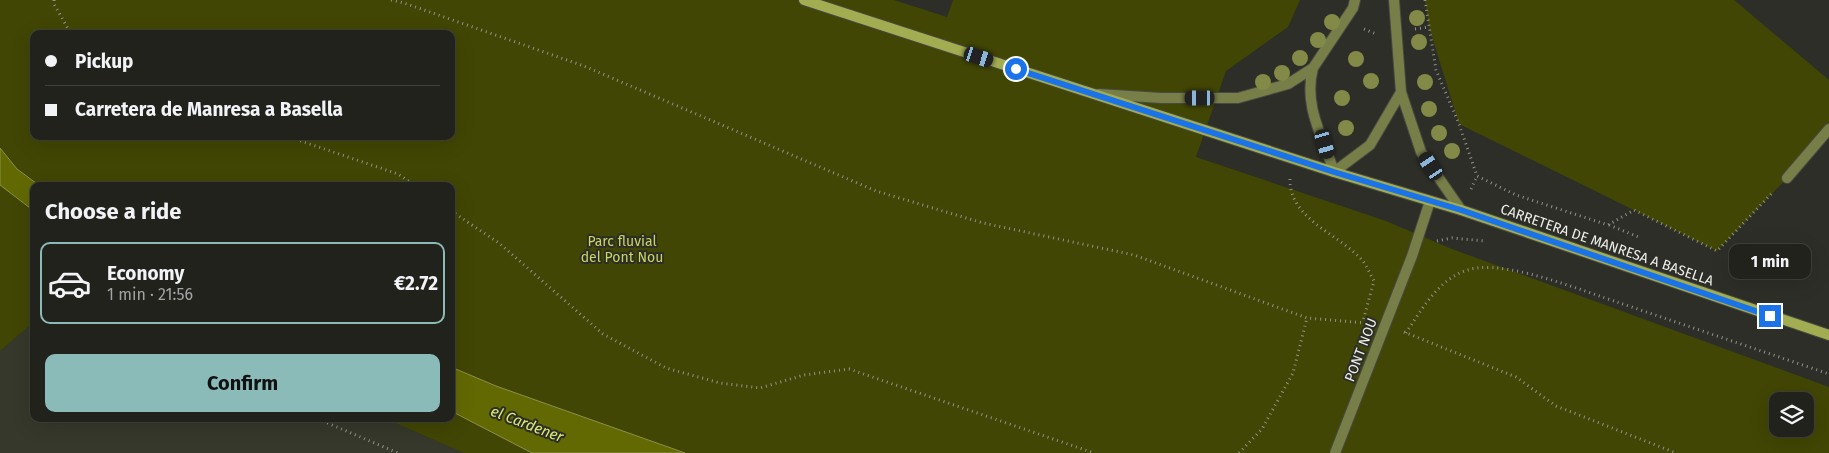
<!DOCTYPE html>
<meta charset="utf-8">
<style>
:root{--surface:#22221d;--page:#2e2f2a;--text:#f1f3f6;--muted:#a2a4a4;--line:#3f3f3b;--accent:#8bbbb9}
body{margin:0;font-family:"Fira Sans",sans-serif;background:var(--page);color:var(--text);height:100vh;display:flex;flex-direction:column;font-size:19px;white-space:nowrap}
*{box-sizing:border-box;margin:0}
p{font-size:16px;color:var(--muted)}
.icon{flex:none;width:28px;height:28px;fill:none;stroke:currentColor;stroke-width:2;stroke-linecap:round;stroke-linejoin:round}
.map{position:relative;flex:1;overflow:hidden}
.drawer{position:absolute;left:30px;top:182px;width:425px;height:240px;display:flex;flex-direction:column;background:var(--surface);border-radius:10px;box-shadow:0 5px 20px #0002,0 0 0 1px var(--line)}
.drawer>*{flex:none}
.guide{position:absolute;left:30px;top:30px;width:425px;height:110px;border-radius:10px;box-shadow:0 5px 20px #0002,0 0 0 1px var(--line);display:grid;align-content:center;height:110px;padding:0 15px;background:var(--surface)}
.fabs{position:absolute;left:1769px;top:392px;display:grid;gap:10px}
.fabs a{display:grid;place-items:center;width:45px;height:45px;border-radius:10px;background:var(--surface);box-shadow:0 5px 20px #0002,0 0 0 1px var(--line);font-size:25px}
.end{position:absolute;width:22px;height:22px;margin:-11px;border:6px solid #1a73e8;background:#fff;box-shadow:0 0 0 2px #fff}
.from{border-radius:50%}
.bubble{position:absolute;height:35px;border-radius:10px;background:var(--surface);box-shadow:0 5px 20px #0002,0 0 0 1px var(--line);font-size:16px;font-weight:700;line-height:35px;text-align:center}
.car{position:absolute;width:15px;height:30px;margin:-15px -8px;border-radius:6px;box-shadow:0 0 4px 1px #0007;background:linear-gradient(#222 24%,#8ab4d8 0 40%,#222 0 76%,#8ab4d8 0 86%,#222 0)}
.guide b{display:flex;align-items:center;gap:18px;height:48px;font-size:19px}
.guide b+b{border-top:1px solid var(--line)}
.guide i{width:12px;height:12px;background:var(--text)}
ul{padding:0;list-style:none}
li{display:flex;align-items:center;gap:15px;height:82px;margin:0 10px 8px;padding:0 5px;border:2px solid transparent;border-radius:10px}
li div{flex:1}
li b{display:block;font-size:19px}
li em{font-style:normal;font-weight:700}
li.current{border-color:var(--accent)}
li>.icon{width:45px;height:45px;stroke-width:1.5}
h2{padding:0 15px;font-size:22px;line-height:60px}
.primary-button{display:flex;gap:10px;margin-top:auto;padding:10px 15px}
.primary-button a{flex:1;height:58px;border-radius:10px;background:var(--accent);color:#111;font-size:20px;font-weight:700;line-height:58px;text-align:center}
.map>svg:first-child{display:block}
.built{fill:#36382b}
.green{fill:#414604;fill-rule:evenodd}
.water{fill:#626903;stroke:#8c9148}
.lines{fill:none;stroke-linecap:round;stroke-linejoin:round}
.street-casing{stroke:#484942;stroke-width:12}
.secondary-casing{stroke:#484942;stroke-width:12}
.path{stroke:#91928c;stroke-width:3;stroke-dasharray:1 4;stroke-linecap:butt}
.street{stroke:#787e48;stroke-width:10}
.secondary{stroke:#a2ac51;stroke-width:10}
.street-bridge-casing{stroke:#484942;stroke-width:12;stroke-linecap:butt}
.street-bridge{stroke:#787e48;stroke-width:10}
.tree{fill:#838a47}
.route{stroke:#1a73e8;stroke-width:6}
.labels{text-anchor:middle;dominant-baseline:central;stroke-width:4;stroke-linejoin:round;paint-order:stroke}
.park-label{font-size:14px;fill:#cad662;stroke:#2d2e27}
.street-label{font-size:14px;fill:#eeefea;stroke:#2d2e27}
.water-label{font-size:15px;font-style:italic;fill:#dae773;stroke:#2d2e27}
</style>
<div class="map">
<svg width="1829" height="453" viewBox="0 0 1829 453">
<rect width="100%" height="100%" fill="#2d2e27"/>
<path class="built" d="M34,322v97h352l78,34h-464v-102z"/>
<path class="green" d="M0,0h894l53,17 6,-17h347l-12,27 -62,44 -30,86 190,64 66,28 377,138v66h-1144l-189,-67 -45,-19v-181h-411l-23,-17 -17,-21zM34,34h417v102h-417zM1778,401h27v28h-27z
M1425,0h309l95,80v49l-42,49 -70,73 -258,-127 -30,-97z
M0,185l34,26v111l-34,29z
M451,411l81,42h-68l-78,-34h65z"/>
<path class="water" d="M0,148l17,21 23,17h-6v25l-34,-26z
M451,367l45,19 189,67h-153l-81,-42z"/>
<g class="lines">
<defs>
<path id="street" d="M1394,0l7,92 20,60 40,58
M1313,68c-10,38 10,69 21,104l36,-27 31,-53
M1099,94l62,4h77l50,-14 25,-16 40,-60 2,-8
M1787,178l42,-49
M1412,256l18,-55"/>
<path id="secondary" d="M804,0l530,172 127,38 368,125"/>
</defs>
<use href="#street" class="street-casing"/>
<use href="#secondary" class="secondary-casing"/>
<path class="path" d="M54,0v4l17,30
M391,0l13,3 180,63 292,125 107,32 151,32 173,63 59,5
M1425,0l11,70 23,54 18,52 39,19 92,30 26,-15 83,41 57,-60
M1364,29l12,5
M1415,29l14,-2
M286,136l112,38 18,12
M1290,179c-1,40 49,55 72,81 5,6 8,14 12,21l-11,40
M1471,189l6,-13
M451,211l48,32 104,91 63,34 54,15 40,5 44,-13 45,-6 245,84
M1609,225l32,13
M1437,241l15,-3 33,3
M1404,332l112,45 40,29 120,47
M1406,333c17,-26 37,-61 71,-65 37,-5 106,23 143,35 70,24 139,47 209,71
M318,419l80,34
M1239,453l23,-24 31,-56 14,-55"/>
<use href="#street" class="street"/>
<use href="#secondary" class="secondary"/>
<defs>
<path id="street-bridge" d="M1335,453l77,-197"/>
</defs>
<use href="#street-bridge" class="street-bridge-casing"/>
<use href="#street-bridge" class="street-bridge"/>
</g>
<g class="tree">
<circle cx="1417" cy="18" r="8"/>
<circle cx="1332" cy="22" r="8"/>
<circle cx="1318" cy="40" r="8"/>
<circle cx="1419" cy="42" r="8"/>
<circle cx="1300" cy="58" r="8"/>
<circle cx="1356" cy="59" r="8"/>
<circle cx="1282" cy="73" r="8"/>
<circle cx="1371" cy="81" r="8"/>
<circle cx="1263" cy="82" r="8"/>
<circle cx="1425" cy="82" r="8"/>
<circle cx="1342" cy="98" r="8"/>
<circle cx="1429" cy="109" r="8"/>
<circle cx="1346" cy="128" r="8"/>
<circle cx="1439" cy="133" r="8"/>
<circle cx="1452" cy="151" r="8"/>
</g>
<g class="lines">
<path class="route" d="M1016,69l318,103 127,38 309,106"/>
</g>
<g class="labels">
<g class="park-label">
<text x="622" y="241">Parc fluvial<tspan x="622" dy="16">del Pont Nou</tspan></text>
</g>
<g class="street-label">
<text transform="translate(1607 245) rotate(19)">CARRETERA DE MANRESA A BASELLA</text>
<text transform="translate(1361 350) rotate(-69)">PONT NOU</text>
</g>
<g class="water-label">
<text transform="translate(527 424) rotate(21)">el Cardener</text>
</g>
</g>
</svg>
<div class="fabs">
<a><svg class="icon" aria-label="layers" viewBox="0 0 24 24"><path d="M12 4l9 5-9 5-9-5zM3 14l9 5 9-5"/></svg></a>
</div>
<i class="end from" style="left:1016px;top:69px"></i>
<i class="end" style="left:1770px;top:316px"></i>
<div class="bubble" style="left:1729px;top:244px;width:82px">1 min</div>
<i class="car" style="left:979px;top:57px;rotate:108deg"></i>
<i class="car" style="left:1200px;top:98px;rotate:270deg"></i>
<i class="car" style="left:1325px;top:144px;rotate:163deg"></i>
<i class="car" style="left:1431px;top:166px;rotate:326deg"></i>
<div class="guide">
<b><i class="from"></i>Pickup</b>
<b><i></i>Carretera de Manresa a Basella</b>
</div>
<section class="drawer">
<h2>Choose a ride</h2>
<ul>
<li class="current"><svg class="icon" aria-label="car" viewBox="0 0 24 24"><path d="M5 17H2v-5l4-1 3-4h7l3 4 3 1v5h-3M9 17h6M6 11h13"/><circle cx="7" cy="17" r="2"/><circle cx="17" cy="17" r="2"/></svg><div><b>Economy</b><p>1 min · 21:56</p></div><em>€2.72</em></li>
</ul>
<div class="primary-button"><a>Confirm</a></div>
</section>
</div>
